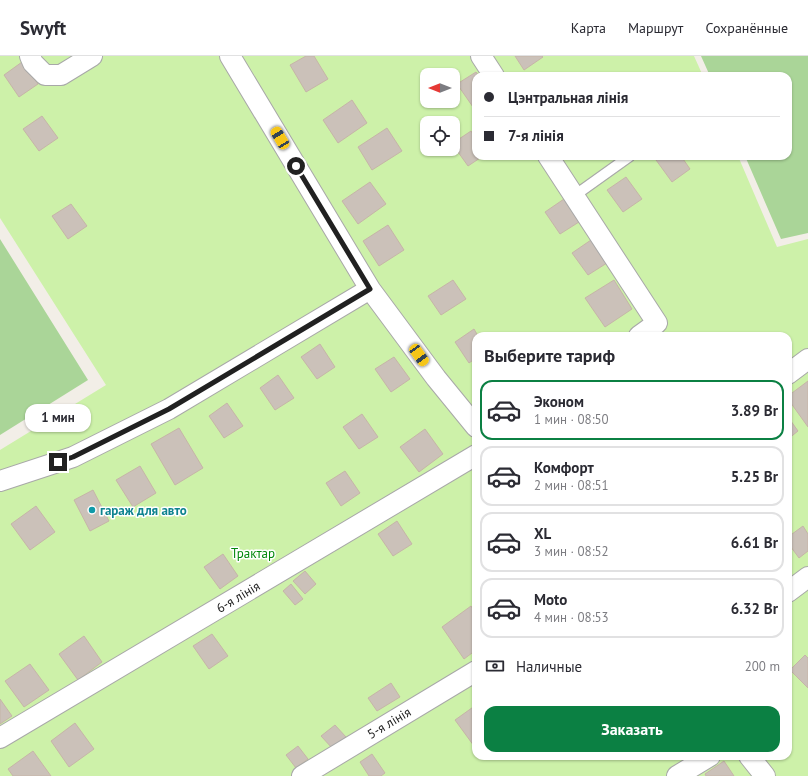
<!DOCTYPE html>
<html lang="ru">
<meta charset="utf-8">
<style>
:root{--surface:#fff;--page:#f7f7f7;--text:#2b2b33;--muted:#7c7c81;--line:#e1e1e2;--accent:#0b8043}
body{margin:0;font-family:"PT Sans",sans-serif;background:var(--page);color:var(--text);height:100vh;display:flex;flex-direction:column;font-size:15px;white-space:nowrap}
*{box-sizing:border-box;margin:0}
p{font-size:13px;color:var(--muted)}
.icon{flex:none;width:22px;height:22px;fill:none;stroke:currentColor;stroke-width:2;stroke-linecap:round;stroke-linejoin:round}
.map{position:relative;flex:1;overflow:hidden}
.sheet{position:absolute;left:472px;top:276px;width:320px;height:428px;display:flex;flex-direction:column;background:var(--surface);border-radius:12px;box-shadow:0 1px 3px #0004}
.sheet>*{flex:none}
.hud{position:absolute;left:472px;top:16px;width:320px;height:88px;border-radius:12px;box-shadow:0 1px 3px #0004;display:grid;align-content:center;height:88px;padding:0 12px;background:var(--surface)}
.needle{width:26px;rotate:270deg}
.fabs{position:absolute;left:420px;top:12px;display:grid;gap:8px}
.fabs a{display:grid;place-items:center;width:40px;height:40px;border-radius:8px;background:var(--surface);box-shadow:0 1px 3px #0004;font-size:20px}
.end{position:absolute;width:18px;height:18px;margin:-9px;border:5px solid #212121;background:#fff;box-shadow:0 0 0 2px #fff}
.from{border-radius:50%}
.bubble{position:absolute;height:28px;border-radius:12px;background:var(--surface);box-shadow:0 1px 3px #0004;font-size:13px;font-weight:700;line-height:28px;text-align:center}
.car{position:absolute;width:12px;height:24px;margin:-12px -6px;border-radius:5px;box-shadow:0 0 3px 1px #0007;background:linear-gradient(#f5c518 24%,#345 0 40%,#f5c518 0 76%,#345 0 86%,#f5c518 0)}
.hud b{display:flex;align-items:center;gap:14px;height:38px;font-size:15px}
.hud b+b{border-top:1px solid var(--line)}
.hud i{width:10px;height:10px;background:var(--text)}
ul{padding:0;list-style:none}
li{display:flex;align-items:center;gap:12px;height:60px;margin:0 8px 6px;padding:0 4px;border:2px solid var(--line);border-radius:12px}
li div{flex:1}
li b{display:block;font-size:15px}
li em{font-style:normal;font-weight:700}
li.selected{border-color:var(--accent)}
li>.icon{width:36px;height:36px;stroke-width:1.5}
h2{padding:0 12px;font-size:18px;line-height:48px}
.pay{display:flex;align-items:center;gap:10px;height:44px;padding:0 12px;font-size:15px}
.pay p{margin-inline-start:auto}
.action{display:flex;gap:8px;margin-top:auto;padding:8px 12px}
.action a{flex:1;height:46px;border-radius:12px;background:var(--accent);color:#fff;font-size:16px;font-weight:700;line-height:46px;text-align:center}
header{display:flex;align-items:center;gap:24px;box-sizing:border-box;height:56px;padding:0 20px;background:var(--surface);border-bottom:1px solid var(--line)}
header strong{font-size:19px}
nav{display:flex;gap:22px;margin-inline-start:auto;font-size:14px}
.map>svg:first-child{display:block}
.grass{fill:#cdf1a9;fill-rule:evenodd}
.forest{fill:#aad598}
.building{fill:#cbc1b9;stroke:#c6b5a7}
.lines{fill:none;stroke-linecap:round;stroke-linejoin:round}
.lane-casing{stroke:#a8a8a8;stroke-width:12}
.street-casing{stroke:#a8a8a8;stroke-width:22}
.lane{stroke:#fff;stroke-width:10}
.street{stroke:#fff;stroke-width:20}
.route{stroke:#212121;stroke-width:5}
.culture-dot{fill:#0f9aa8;stroke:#fff;stroke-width:1.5}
.labels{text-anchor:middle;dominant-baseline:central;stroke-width:3;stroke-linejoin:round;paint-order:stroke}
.culture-label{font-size:13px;font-weight:bold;fill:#0d838f;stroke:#fff;text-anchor:start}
.park-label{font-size:13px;fill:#01880b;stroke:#fff}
.street-label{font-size:13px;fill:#212121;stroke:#fff}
</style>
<header>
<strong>Swyft</strong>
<nav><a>Карта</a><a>Маршрут</a><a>Сохранённые</a></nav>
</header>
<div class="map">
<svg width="808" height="720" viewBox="0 0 808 720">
<rect width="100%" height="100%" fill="#f2eee7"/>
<path class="grass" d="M0,0h694l9,20h-227v80h262l39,91 31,-8v537h-808v-326l106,-65 -106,-167zM427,19h26v26h-26zM427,67h26v26h-26zM476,280h312v420h-312z"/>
<path class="forest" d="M701,0h107v177l-27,6 -36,-83h43v-80h-78z
M0,183l88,141 -88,55z"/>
<path class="building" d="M306,0h8l14,23 -22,13 -16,-27z
M515,0h27l1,1 -19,13z
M22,6l16,22 -19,13 -15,-22z
M476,16l3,4h-3v29l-3,2 -16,-23z
M352,44l15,23 -29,20 -15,-23z
M42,60l16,22 -19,13 -16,-22z
M387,72l15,23 -30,19 -14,-23z
M471,75l5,8v17h7l-15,10 -15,-21v-2z
M661,100h20l9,13 -18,13 -16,-22z
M626,121l16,22 -19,13 -16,-22z
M370,126l16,22 -28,20 -16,-23z
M564,143l15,23 -19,12 -15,-22z
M71,148l16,22 -19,13 -16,-23z
M388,169l16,25 -25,16 -16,-25z
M591,184l16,23 -19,12 -16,-22z
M453,224l13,19 -25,16 -13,-19z
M614,224l18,29 -27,18 -20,-29z
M474,273l4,7h-2v22l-7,5 -14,-21z
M320,288l15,23 -18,12 -16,-22z
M394,301l16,22 -19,13 -16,-23z
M278,319l16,23 -19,12 -15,-22z
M808,325v46l-20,-28v-3z
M227,347l16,23 -19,12 -15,-22z
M362,358l16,23 -19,12 -16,-22z
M788,361l10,14 -10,8z
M179,372l24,40 -28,17 -24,-41z
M425,373l18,25 -24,18 -19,-25z
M140,410l16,27 -23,14 -17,-27z
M345,415l15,22 -19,13 -15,-23z
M93,434l16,31 -19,10 -16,-31z
M36,450l19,26 -25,18 -19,-26z
M397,465l15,23 -19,12 -15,-22z
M803,470l5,8v17l-9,7 -11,-15v-6z
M223,498l15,22 -18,13 -16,-22z
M305,515l11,13 -11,10 -12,-13z
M291,528l12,15 -8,6 -12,-14z
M471,550l5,8v36l-12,9 -22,-32z
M212,578l16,22 -19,13 -16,-23z
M84,580l18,26 -24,18 -19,-26z
M805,599l3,3v30l-18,-18z
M30,608l19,26 -25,17 -19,-26z
M391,627l9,14 -23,14 -9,-13z
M0,643l12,17 -12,8z
M476,649v40l-2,1 -19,-26z
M75,667l19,26 -25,18 -18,-26z
M335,669l11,12 -14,11 -11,-12z
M298,690l10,13 -12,9 -10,-13z
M33,695l18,25h-38l-5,-7z
M372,698l13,19 -4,3h-12l-9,-14z
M724,705l10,15h-28l-1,-2z"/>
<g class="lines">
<defs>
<path id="lane" d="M574,140l56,-40"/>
<path id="street" d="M30,0l3,7 12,12h16l31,-19
M230,0l140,233 66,89 40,49
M481,0l13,20
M548,100l109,167 -18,13
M788,318l20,-15
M0,425l73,-24 96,-48 201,-120
M788,536l20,-15
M0,682l476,-283
M749,700l16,20
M302,720l174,-105
M677,720l33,-20"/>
</defs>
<use href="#lane" class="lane-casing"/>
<use href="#street" class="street-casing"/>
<use href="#lane" class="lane"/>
<use href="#street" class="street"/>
</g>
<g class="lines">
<path class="route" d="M58,406l15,-5 96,-48 201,-120 -74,-123"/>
</g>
<circle class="culture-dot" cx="92" cy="454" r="4"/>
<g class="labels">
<g class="culture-label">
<text x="100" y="454">гараж для авто</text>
</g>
<g class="park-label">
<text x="253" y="497">Трактар</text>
</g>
<g class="street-label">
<text transform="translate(238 541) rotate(-31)">6-я лінія</text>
<text transform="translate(389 667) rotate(-31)">5-я лінія</text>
</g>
</g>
</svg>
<div class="fabs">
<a><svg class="needle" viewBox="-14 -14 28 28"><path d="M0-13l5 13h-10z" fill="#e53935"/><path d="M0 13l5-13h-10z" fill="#7c7c81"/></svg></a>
<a><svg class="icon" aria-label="locate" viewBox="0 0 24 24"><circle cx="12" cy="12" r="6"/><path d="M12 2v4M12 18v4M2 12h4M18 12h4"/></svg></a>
</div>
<i class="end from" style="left:296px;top:110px"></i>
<i class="end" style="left:58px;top:406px"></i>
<div class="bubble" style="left:25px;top:348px;width:66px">1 мин</div>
<i class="car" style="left:280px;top:82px;rotate:329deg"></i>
<i class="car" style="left:419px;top:299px;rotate:144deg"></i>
<div class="hud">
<b><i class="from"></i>Цэнтральная лінія</b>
<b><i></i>7-я лінія</b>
</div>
<section class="sheet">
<h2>Выберите тариф</h2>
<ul>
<li class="selected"><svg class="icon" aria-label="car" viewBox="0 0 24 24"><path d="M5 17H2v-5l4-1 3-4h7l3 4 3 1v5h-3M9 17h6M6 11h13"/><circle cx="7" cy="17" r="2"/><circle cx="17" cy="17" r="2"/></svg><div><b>Эконом</b><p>1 мин · 08:50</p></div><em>3.89 Br</em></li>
<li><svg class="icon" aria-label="car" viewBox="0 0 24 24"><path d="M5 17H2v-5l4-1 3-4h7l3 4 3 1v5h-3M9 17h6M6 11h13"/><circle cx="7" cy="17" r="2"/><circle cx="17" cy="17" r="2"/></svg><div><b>Комфорт</b><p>2 мин · 08:51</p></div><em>5.25 Br</em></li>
<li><svg class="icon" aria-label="car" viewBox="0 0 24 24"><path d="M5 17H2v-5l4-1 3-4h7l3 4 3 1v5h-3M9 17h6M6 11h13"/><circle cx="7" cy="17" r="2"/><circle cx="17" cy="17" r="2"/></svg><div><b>XL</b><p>3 мин · 08:52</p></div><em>6.61 Br</em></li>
<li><svg class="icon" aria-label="car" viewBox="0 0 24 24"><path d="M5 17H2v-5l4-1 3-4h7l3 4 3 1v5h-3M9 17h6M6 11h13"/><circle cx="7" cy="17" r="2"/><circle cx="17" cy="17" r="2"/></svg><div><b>Moto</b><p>4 мин · 08:53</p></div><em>6.32 Br</em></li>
</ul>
<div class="pay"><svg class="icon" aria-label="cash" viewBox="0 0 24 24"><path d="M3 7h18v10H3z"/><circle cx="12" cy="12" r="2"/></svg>Наличные<p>200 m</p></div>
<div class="action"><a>Заказать</a></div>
</section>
</div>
